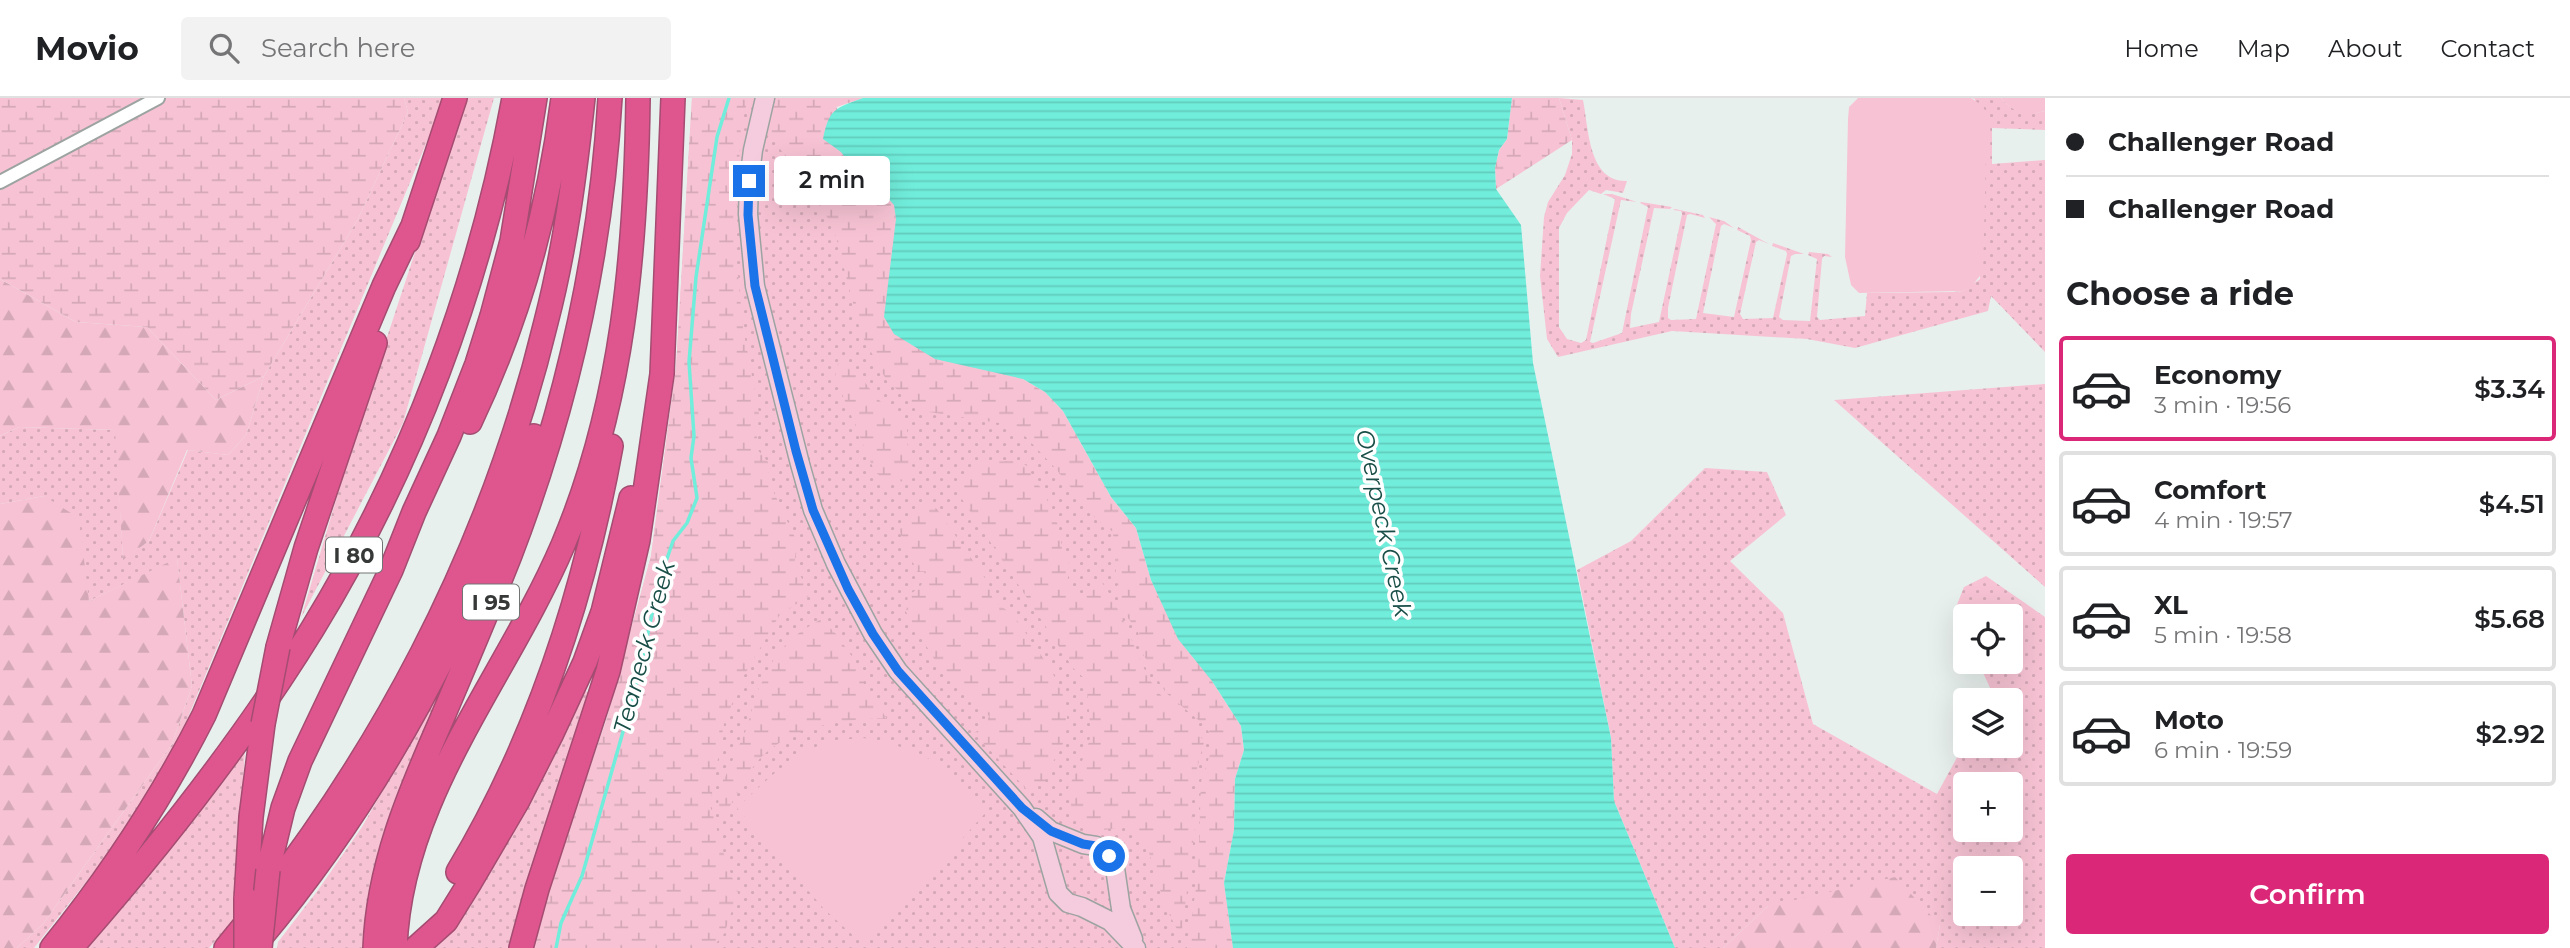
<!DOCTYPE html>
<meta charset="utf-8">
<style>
:root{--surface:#fff;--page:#f2f2f2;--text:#202124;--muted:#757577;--line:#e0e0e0;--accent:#db2777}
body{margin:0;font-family:Montserrat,sans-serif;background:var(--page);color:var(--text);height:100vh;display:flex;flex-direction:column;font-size:26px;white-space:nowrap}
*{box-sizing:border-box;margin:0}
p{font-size:23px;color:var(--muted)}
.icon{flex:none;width:38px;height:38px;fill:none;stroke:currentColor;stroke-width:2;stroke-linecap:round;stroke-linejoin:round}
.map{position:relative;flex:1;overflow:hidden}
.side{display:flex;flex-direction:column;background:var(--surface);width:525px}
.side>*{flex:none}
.guide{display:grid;align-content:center;height:154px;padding:0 21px;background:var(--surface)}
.fabs{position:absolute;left:1953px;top:506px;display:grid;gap:14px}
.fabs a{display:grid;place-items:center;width:70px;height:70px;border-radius:7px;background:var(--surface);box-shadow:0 7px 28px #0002;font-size:35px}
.end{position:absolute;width:32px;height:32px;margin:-16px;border:9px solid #1a73e8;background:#fff;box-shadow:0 0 0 4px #fff}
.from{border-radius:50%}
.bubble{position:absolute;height:49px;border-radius:7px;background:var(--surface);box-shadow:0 7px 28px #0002;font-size:23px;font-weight:600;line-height:49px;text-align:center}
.guide b{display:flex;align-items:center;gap:24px;height:66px;font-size:26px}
.guide b+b{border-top:2px solid var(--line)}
.guide i{width:18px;height:18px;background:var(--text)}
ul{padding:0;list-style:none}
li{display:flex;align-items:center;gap:21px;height:105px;margin:0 14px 10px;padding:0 7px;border:4px solid var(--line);border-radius:7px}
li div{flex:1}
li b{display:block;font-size:26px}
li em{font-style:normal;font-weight:600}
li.active{border-color:var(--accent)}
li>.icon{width:63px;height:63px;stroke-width:1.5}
h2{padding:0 21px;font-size:32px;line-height:84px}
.primary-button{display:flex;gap:14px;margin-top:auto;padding:14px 21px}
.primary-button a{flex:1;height:80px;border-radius:7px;background:var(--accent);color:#fff;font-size:28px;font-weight:600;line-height:80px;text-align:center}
header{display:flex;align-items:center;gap:42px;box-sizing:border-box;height:98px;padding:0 35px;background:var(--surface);border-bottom:2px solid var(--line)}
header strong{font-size:33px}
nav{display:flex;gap:38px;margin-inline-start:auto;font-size:24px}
.search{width:490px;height:63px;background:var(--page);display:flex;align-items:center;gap:18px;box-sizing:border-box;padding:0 24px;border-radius:7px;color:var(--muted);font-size:26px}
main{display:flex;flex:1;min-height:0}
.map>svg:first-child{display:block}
.grass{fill:url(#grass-dots);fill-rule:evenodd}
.forest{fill:url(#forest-firs)}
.wetland{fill:url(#wetland-marsh)}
.pitch{fill:#f7c3d4}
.water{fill:url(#water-rules)}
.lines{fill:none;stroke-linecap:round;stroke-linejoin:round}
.stream{stroke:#71eddb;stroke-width:3.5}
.street-casing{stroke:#9ca3a1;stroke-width:16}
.secondary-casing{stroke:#9ca3a1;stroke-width:21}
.highway-casing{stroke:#a44c71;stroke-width:26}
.street{stroke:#fff;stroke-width:12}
.secondary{stroke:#f5ccdd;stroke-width:18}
.highway{stroke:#df568f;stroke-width:23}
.highway-bridge-casing{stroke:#a44c71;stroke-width:26;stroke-linecap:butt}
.highway-bridge{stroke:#df568f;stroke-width:23}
.route{stroke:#1a73e8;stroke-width:9}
.labels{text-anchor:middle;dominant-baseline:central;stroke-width:7;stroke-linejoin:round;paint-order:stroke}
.shield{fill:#fff;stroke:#727474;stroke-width:2}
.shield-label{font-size:21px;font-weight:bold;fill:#363938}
.water-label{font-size:24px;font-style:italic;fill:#184e47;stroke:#fff}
</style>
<header>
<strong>Movio</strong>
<div class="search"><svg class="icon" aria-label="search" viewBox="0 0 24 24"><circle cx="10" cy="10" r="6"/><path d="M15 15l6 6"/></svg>Search here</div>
<nav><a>Home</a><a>Map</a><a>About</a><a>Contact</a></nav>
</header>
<main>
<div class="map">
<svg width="2045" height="850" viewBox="0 0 2045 850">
<defs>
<pattern id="grass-dots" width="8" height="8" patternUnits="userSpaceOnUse" patternTransform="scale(1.75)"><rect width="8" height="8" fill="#f7c3d4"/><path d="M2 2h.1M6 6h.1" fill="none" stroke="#d4a8b7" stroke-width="1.8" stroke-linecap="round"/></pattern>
<pattern id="forest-firs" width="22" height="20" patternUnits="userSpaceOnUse" patternTransform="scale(1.75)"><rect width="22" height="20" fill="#f7c3d4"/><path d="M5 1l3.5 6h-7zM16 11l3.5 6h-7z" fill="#d4a8b7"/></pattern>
<pattern id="wetland-marsh" width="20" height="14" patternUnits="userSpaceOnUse" patternTransform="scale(1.75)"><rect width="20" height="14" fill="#f7c3d4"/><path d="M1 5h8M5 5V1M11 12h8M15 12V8" fill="none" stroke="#d4a8b7"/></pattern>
<pattern id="water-rules" width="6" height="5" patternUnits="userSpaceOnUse" patternTransform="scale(1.75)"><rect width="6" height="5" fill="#71eddb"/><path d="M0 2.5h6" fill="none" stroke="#62ccbd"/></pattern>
</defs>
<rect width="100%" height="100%" fill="#e8f0ee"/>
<path class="grass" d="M404,0h41l-288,694 -123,156h-17l26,-24 129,-180 20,-58 -15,-127 -88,42 -45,-105 -44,8v-68l19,-9 97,3 7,129 26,-18 39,-91 40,5 18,-20 18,-59 94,-157 50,-107z
M466,0h28l-91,325 -102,195 59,-199z
M692,0h171l-27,9 187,272 189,302 12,202 9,65h-699l16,-61 57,-169 44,-162 25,-188z
M1559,0l24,2c6,29 5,82 44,81l-4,12 -17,-3 -5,4 -12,-4 -22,23 -8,15v99l8,12 14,4 5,-3 29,-141 -12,-5h9l25,8 -16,-2 -31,142 3,1 29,-10 26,-126 -8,-4 1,-1 31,5 -2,2 -16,-1 -23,106 -1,14 29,-6 23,-108 -1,-3 -8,-1 2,-1 28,6 2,3 -15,-4 -3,1 -19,93v10l3,2 25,-1 20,-95 -7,-7 15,4 10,7 -10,-4 -3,2 -18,87 31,4 17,-77 -1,-4 -13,-6 1,-3 31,17 -10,-4 -3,2 -16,72 3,5 30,-1 14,-64 -1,-3 -14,-5 1,-3 31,11h-9l-4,2 -12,61 4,3 27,1 7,-62 -9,-4 1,-3 19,2 4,3 -8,-1 -2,3 -5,58 3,3 45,-4 2,-23 86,-1 10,-1 17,-12 -5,-180 -4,-1h30c10,14 28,17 44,13v19l-53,-2v36l53,-4v192l-54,-56 -3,15 -133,37 -48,-9 -135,-8 -114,26 -11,-18 -7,-63 4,-59 4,-15 17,-27 7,-21v-14z
M2045,286v203l-211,-187z
M1705,370l62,4 19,43 -56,46 53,52 30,111 124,70 28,-51v3h46v-46h-23l4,-8 -14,-30h33v-46h-46v19l-11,-23 10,-25 22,-11 59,41v331h-109l4,-23 -172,-19 -45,42h-48l-61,-147 -3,-63 -34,-168 54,-29zM1965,686h46v46h-46zM1965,770h46v46h-46z
M459,557l-92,293h-90l1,-6 40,-52 44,-63z
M579,591l17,6 -84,253h-77l23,-34z
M245,651l-10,169 -26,30h-125l29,-31z"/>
<path class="forest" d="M0,181l76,43 71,5 69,73 48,-24 -18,59 -18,20 -41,-5 -38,91 -26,19 -8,-130 -96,-3 -19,9z
M44,398l35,22 10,83 88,-43 15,128 -20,58 -129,180 -26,24h-17v-444z
M1895,779l45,48 -4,23h-213l45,-42z"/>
<path class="wetland" d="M0,0h404l4,14 -50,107 -94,157 -48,24 -69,-73 -71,-5 -76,-43z
M692,0h56l-7,28 -6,118 8,84 16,86 -3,34 12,14v18l30,64 -4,21 17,29 -32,22 -37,63 -18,45 -14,81 15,53 13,35 -14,41 -12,14h-178l16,-61 57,-169 44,-162 25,-188z
M776,0h87l-27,9 5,45 28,37 18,8 7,8 2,14 -12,98 51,42 88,20 22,13 18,19 48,86 25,31 15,52 27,59 34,42 29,45 3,24 -9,29 -1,51 -10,53 9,65h-46l11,-73 3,-93 11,-34v-12l-9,-12 -37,-31 -23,-39 -5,-22 -15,-21 -5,-12 -5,-67 -16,-12 -41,-51 -32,-34 -25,-12 -77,-12 -35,-30 -26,-47 -28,-108 -31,-47 -35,-48z
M1512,0h47l13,42 -76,49 -1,-21 4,-18 8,-11z
M850,264l25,34 32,32 1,29 6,13 -11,11 -17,3 -13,-16 -38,-91 3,-14z
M1012,363l14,4c18,28 37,56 36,91l8,8 -3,20 14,15 12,-9 5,-13c24,31 34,69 52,103 14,25 40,38 54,62l-16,60 7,26 -14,109 -16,-31 -18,-60 -17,-20 -40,6 -18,-22 -4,-22 18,-35 5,-19 -5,-54 -13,-12 -121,-184 20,-11 8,-11z
M928,406l9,5 52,75c3,22 8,17 21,29 9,8 16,21 23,31 32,43 52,82 12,128v9l-17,10 -54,-58 12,-7 3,-10 -52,-52 -31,-52 2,-17 10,-6 7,-9 -1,-8h-7l-18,-42 2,-6c9,-3 16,-8 19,-18z
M821,521l16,16 16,23 12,28 22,33c-41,-2 -102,9 -130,43 -13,16 -23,38 -34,56l-4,-2 -1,-23 28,-63 11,-38 20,-39 23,-21z"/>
<path class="pitch" d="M1858,0h113l12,8 4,9 -4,157 -11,14 -9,5 -104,2 -8,-8 -6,-28 3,-138 1,-12z
M2001,0h44v13c-17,5 -33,2 -44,-13z
M863,640l25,4 51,21 48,48 -66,74 -47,48 -8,5h-10l-32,-29 -87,-101c28,-26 54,-55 93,-66 10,-3 22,-3 33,-4z"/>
<path class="water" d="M863,0h649l-5,41 -8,11 -4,18 1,21 25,36 12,138 78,375 3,63 61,147h-442l-9,-65 10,-53 1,-51 9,-29 -3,-24 -29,-45 -34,-42 -27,-59 -15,-52 -25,-31 -48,-86 -18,-19 -22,-13 -88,-20 -41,-25 -10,-17 12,-98 -2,-14 -7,-8 -18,-7 -28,-38 -18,-13c6,-30 12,-31 40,-41z"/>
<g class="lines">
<path class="stream" d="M556,850l5,-25 21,-47 56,-197 21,-97 14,-41 14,-18 10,-25 -6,-40 3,-22 -5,-74 7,-85 21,-140 12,-39"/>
<defs>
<path id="street" d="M0,84l158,-84"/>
<path id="secondary" d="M765,0l-12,52 -4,31 -1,33 7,72 45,178 13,46 23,54 37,70 25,37 124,137 20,29 16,56 10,10 14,4 28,14 26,27
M1036,720l15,13 32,13 13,2 13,10 6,12 6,41 12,30"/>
<path id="highway" d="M408,143l47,-143
M470,324c48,-101 79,-212 93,-324
M278,549l28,-99 69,-205
M268,772l15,-62 17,-47 91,-191 23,-58 35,-76 28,-72 15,-48 20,-75 23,-143
M458,774c78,-130 126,-277 153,-426
M246,801l5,-82 12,-93
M256,845c125,-148 218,-323 278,-507
M52,850c59,-73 110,-150 152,-233l180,-429 28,-58
M71,850c88,-100 172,-206 242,-320 99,-162 167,-343 201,-530
M226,850c152,-183 264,-394 320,-626 19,-73 29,-149 37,-224
M375,850c3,-81 34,-154 66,-227 23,-55 47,-110 69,-166 56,-146 91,-300 100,-457
M395,850c5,-150 111,-270 168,-403 60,-141 73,-295 75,-447
M416,850l30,-27 23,-37 48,-82 35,-69 33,-71 18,-50 28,-114
M521,850l16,-59 71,-218 30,-131 24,-166 11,-276"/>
</defs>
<use href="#street" class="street-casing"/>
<use href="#secondary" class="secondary-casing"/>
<use href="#highway" class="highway-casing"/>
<use href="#street" class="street"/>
<use href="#secondary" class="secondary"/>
<use href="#highway" class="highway"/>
<defs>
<path id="highway-bridge" d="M263,626l15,-77
M246,850v-49
M260,850l8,-78"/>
</defs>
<use href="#highway-bridge" class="highway-bridge-casing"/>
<use href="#highway-bridge" class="highway-bridge"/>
</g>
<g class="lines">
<path class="route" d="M749,83l-1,34 7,71 41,165 17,59 35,79 25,45 25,37 124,137 29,23 32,13 13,2 13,10"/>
</g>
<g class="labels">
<g class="shield">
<rect x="326" y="439.5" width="56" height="35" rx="5"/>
<rect x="463" y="486.5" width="56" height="35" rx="5"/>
</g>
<g class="shield-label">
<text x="354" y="457">I 80</text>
<text x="491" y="504">I 95</text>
</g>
<g class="water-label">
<text transform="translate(1384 425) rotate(78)">Overpeck Creek</text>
<text transform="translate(644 549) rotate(-75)">Teaneck Creek</text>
</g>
</g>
</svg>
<div class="fabs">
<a><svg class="icon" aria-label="locate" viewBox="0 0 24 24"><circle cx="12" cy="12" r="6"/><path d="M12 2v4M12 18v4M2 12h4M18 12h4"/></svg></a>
<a><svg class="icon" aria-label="layers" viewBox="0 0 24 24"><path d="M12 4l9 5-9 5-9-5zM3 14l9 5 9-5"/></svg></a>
<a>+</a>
<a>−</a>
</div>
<i class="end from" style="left:1109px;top:758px"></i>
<i class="end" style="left:749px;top:83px"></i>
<div class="bubble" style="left:774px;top:58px;width:116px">2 min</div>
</div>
<section class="side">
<div class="guide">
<b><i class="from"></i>Challenger Road</b>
<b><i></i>Challenger Road</b>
</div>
<h2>Choose a ride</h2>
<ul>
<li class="active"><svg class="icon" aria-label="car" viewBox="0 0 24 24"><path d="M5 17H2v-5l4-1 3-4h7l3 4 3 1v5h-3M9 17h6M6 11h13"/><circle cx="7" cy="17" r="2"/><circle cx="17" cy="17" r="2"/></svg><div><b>Economy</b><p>3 min · 19:56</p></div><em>$3.34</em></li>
<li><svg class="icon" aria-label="car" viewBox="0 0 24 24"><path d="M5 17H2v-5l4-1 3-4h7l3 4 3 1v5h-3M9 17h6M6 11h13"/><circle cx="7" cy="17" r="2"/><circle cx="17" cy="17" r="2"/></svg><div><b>Comfort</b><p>4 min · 19:57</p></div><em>$4.51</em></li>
<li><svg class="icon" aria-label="car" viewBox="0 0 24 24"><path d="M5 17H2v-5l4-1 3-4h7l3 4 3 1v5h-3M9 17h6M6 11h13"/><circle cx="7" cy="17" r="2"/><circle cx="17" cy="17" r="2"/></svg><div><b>XL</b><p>5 min · 19:58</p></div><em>$5.68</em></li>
<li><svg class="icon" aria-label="car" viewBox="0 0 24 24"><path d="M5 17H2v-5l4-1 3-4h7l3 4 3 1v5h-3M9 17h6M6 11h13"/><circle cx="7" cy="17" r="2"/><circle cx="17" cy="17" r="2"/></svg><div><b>Moto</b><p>6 min · 19:59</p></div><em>$2.92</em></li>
</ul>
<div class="primary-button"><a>Confirm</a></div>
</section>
</main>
